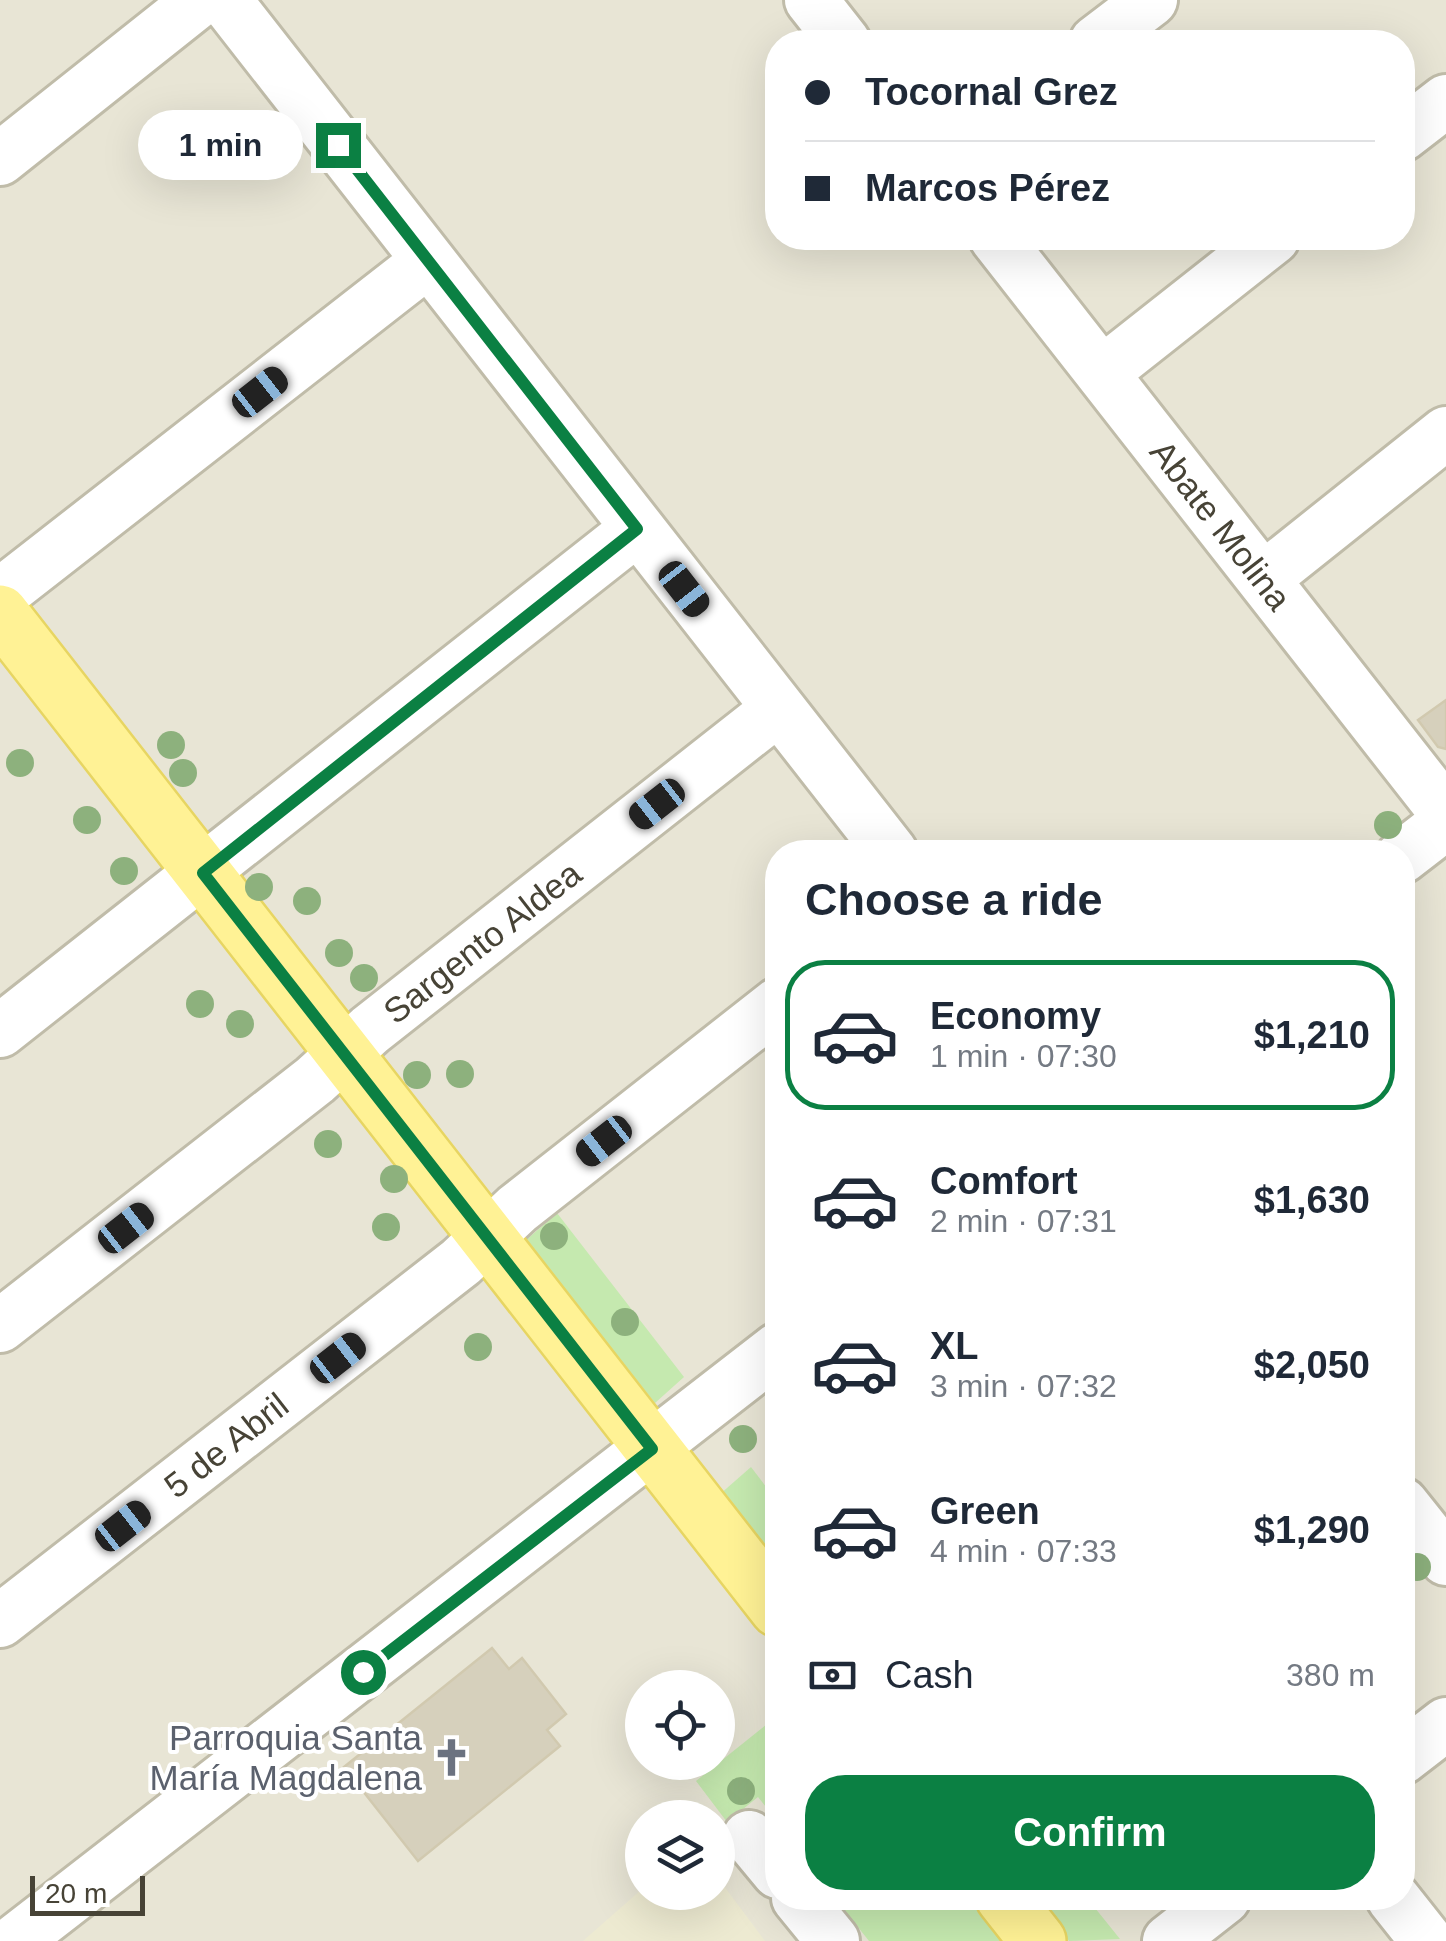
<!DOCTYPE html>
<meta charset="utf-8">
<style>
:root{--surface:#fff;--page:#f6f6f7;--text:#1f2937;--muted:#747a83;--line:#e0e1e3;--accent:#0b8043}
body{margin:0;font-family:Helvetica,sans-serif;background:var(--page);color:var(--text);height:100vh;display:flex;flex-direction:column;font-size:38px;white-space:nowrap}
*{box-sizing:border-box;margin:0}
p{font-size:32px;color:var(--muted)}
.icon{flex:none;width:55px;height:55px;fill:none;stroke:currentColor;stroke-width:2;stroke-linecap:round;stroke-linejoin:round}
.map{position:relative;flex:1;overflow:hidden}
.sheet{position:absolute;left:765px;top:840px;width:650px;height:1070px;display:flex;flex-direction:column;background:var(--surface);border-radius:40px;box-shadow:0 10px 40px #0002}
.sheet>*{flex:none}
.guide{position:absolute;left:765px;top:30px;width:650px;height:220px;border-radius:40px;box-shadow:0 10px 40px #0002;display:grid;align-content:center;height:220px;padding:0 40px;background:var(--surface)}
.fabs{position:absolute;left:625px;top:1670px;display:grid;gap:20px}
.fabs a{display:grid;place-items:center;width:110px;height:110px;border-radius:50%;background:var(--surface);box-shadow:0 10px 40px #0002;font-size:50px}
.scale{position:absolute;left:30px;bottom:25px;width:115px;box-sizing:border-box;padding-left:10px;border:5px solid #474336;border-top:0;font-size:28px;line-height:35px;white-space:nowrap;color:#474336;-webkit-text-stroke:8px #fff;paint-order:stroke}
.end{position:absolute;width:45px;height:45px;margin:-22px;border:12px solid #0b8043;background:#fff;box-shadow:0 0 0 5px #fff}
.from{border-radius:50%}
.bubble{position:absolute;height:70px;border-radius:35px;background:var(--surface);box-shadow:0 10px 40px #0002;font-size:32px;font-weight:700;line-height:70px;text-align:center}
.car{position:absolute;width:30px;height:60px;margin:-30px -15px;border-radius:12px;box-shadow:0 0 8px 2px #0007;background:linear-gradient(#222 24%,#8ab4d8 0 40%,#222 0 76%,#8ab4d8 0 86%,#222 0)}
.guide b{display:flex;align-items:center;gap:35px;height:95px;font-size:38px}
.guide b+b{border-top:2px solid var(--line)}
.guide i{width:25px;height:25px;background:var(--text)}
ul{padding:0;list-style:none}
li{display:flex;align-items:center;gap:30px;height:150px;margin:0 20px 15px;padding:0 20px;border:5px solid transparent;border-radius:40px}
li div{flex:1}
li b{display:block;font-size:38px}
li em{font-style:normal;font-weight:700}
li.on{border-color:var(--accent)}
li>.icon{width:90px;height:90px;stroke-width:1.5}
h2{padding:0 40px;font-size:45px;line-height:120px}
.pay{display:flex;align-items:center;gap:25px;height:110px;padding:0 40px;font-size:38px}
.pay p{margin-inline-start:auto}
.button{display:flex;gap:20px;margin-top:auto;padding:20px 40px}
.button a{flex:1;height:115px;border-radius:40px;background:var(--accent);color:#fff;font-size:40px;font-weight:700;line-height:115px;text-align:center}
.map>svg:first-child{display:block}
.residential{fill:#e8e5d5;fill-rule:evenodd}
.education{fill:#edead1}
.green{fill:#c5e9af}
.building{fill:#d6d0bc;stroke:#d1c9af;stroke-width:2.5}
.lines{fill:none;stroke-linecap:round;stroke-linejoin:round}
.minor-casing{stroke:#c0bca9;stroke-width:58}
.major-casing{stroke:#e7d562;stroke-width:60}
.minor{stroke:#fff;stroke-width:52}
.major{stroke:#fff295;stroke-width:55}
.tree{fill:#8db17d}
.route{stroke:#0b8043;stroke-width:12}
.labels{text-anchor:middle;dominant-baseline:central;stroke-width:8;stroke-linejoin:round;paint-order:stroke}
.street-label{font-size:35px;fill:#474336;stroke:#fff}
.worship-label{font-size:35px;fill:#5b616d;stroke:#fff;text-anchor:end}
</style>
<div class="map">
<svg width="1446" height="1941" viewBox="0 0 1446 1941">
<rect width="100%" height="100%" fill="#f4f2e7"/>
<path class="residential" d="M0,0h1446v1941h-1446zM778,42h624v196h-624zM778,852h624v1046h-624zM642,1688h76v74h-76zM642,1818h76v74h-76z"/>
<path class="education" d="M718,1878l47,63h-182l59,-52v3h76z"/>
<path class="green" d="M557,1213l127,164 -29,26 -130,-162z
M751,1467l26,34v69l-58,-75z
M777,1716v105l-19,-24 -31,25 -31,-41z
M835,1898h145l33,43h-144z
M1035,1898h52l33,41 -51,2z"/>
<path class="building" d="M1446,700v49l-8,-2 -20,-27z
M492,1648l17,21 13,-11 44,56 -19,16 13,16 -142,115 -74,-94z"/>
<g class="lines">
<defs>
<path id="minor" d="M225,0l666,852
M811,0l33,42
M1096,42l55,-42
M1402,135l44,-34
M0,159l200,-159
M996,238l450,575
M1102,373l171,-135
M1263,579l183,-146
M0,595l428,-334
M1402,857l44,-34
M0,1031l637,-502
M0,1326l315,-246 55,-50 408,-321
M1402,1504l44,55
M0,1621l461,-359 56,-53 261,-205
M1402,1758l44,-34
M749,1837l29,35
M798,1898l35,43
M1393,1898l34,43
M15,1941l763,-592
M1169,1941l55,-43"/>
<path id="major" d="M0,613l778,996
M1004,1898l34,43"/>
</defs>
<use href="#minor" class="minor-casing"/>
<use href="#major" class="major-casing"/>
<use href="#minor" class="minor"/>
<use href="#major" class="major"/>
</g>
<g class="tree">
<circle cx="171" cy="745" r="14"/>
<circle cx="20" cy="763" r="14"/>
<circle cx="183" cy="773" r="14"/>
<circle cx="87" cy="820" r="14"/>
<circle cx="1388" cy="825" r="14"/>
<circle cx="124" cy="871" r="14"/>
<circle cx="259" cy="887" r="14"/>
<circle cx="307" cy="901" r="14"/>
<circle cx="339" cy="953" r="14"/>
<circle cx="364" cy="978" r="14"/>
<circle cx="200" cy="1004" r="14"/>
<circle cx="240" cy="1024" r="14"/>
<circle cx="460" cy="1074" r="14"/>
<circle cx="417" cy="1075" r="14"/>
<circle cx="328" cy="1144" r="14"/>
<circle cx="394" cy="1179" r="14"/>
<circle cx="386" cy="1227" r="14"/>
<circle cx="554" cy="1236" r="14"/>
<circle cx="625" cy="1322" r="14"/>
<circle cx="478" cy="1347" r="14"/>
<circle cx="743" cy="1439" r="14"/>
<circle cx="1417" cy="1567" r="14"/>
<circle cx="741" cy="1791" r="14"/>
</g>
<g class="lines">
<path class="route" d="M338,145l299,384 -434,344 449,576 -289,223"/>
</g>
<defs>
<symbol id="church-bare" viewBox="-9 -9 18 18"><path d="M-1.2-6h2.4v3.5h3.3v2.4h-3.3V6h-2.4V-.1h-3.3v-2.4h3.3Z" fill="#6b7280" stroke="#fff" stroke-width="2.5" paint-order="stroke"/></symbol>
</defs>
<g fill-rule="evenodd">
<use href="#church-bare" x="424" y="1730" width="55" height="55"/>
</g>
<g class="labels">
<g class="street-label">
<text transform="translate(1221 525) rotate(52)">Abate Molina</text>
<text transform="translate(482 942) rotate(-38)">Sargento Aldea</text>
<text transform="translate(226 1445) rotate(-38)">5 de Abril</text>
</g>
<g class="worship-label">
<text x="422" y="1737">Parroquia Santa<tspan x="422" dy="40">María Magdalena</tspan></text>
</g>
</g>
</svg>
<div class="fabs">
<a><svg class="icon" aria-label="locate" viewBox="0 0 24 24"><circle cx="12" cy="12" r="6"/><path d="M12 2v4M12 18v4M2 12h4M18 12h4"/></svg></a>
<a><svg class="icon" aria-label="layers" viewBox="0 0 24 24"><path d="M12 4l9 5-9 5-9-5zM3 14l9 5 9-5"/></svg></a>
</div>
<div class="scale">20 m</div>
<i class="end from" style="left:363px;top:1672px"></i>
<i class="end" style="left:338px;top:145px"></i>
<div class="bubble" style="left:138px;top:110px;width:165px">1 min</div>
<i class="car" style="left:260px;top:392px;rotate:52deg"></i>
<i class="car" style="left:684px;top:589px;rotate:142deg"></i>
<i class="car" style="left:657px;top:804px;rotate:232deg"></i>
<i class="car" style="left:604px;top:1141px;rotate:232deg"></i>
<i class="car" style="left:126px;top:1228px;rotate:52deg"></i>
<i class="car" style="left:338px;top:1358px;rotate:52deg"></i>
<i class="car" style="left:123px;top:1526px;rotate:52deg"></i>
<div class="guide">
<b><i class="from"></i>Tocornal Grez</b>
<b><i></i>Marcos Pérez</b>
</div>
<section class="sheet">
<h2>Choose a ride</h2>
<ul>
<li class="on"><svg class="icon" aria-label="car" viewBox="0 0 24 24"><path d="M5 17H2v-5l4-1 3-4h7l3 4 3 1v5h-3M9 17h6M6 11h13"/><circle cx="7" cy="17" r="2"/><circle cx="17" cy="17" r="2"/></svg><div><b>Economy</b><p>1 min · 07:30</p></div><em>$1,210</em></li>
<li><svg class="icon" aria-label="car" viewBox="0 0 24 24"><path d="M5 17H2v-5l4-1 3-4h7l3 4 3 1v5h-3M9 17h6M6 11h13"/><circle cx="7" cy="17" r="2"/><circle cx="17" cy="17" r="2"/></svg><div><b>Comfort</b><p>2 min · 07:31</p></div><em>$1,630</em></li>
<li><svg class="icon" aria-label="car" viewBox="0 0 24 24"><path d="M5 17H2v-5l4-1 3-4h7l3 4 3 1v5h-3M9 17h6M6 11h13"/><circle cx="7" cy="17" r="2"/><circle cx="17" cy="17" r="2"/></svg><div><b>XL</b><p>3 min · 07:32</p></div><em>$2,050</em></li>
<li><svg class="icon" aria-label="car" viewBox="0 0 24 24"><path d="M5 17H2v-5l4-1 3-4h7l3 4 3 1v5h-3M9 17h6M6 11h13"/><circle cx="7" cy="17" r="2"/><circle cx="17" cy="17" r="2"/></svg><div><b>Green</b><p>4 min · 07:33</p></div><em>$1,290</em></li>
</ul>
<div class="pay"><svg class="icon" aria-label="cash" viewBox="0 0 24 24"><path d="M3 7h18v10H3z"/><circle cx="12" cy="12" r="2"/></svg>Cash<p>380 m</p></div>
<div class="button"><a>Confirm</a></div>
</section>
</div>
